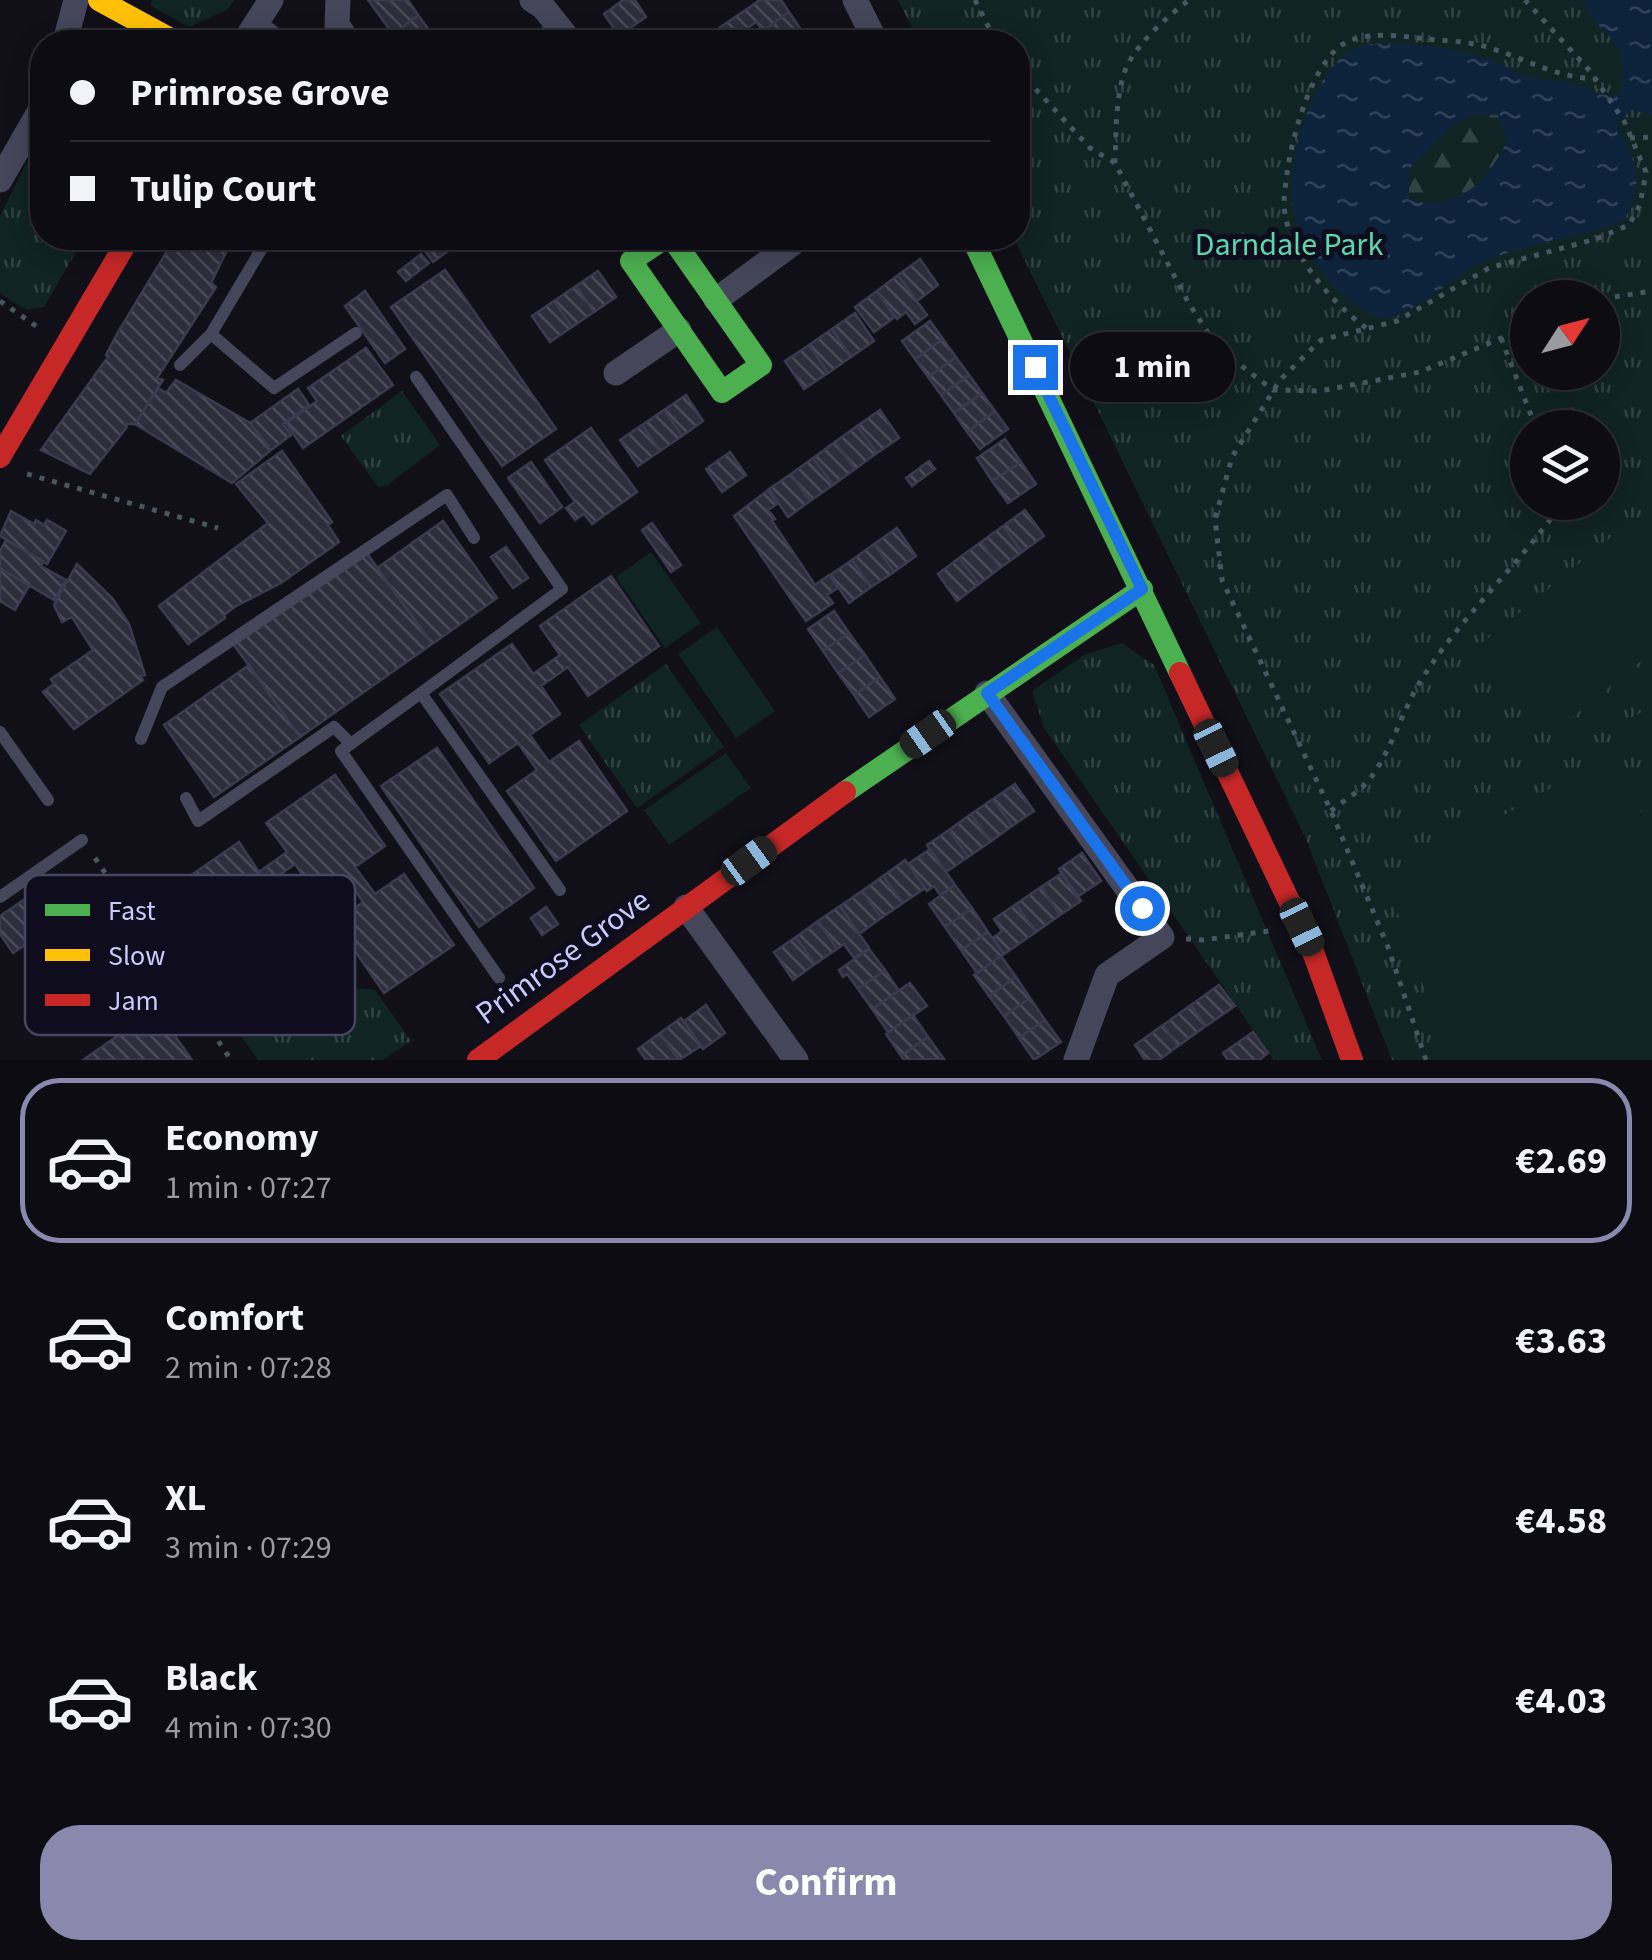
<!DOCTYPE html>
<meta charset="utf-8">
<style>
:root{--surface:#0d0c13;--page:#16151c;--text:#f1f3f6;--muted:#9a9ba0;--line:#2d2c33;--accent:#8a89ad}
body{margin:0;font-family:"Source Sans 3",sans-serif;background:var(--page);color:var(--text);height:100vh;display:flex;flex-direction:column;font-size:38px;white-space:nowrap}
*{box-sizing:border-box;margin:0}
p{font-size:32px;color:var(--muted)}
.icon{flex:none;width:55px;height:55px;fill:none;stroke:currentColor;stroke-width:2;stroke-linecap:round;stroke-linejoin:round}
.map{position:relative;height:1060px;overflow:hidden}
.details{display:flex;flex-direction:column;background:var(--surface);flex:1}
.details>*{flex:none}
.hud{position:absolute;left:30px;top:30px;width:1000px;height:220px;border-radius:40px;box-shadow:0 5px 25px #0003,0 0 0 2px var(--line);display:grid;align-content:center;height:220px;padding:0 40px;background:var(--surface)}
.needle{width:65px;rotate:54deg}
.controls{position:absolute;left:1510px;top:280px;display:grid;gap:20px}
.controls a{display:grid;place-items:center;width:110px;height:110px;border-radius:50%;background:var(--surface);box-shadow:0 5px 25px #0003,0 0 0 2px var(--line);font-size:50px}
.end{position:absolute;width:45px;height:45px;margin:-22px;border:12px solid #1a73e8;background:#fff;box-shadow:0 0 0 5px #fff}
.from{border-radius:50%}
.bubble{position:absolute;height:70px;border-radius:35px;background:var(--surface);box-shadow:0 5px 25px #0003,0 0 0 2px var(--line);font-size:32px;font-weight:700;line-height:70px;text-align:center}
.car{position:absolute;width:30px;height:60px;margin:-30px -15px;border-radius:12px;box-shadow:0 0 8px 2px #0007;background:linear-gradient(#222 24%,#8ab4d8 0 40%,#222 0 76%,#8ab4d8 0 86%,#222 0)}
.hud b{display:flex;align-items:center;gap:35px;height:95px;font-size:38px}
.hud b+b{border-top:2px solid var(--line)}
.hud i{width:25px;height:25px;background:var(--text)}
ul{padding:18px 0 0;list-style:none}
li{display:flex;align-items:center;gap:30px;height:165px;margin:0 20px 15px;padding:0 20px;border:5px solid transparent;border-radius:40px}
li div{flex:1}
li b{display:block;font-size:38px}
li em{font-style:normal;font-weight:700}
li.on{border-color:var(--accent)}
li>.icon{width:90px;height:90px;stroke-width:1.5}
.button{display:flex;gap:20px;margin-top:auto;padding:20px 40px}
.button a{flex:1;height:115px;border-radius:40px;background:var(--accent);color:#fff;font-size:40px;font-weight:700;line-height:115px;text-align:center}
.map>svg:first-child{display:block}
.grass{fill:url(#grass-tufts);fill-rule:evenodd}
.forest{fill:url(#forest-firs)}
.garden{fill:#102423}
.water{fill:url(#water-ripples);fill-rule:evenodd}
.building{fill:url(#building-back-hatch);stroke:#3c3a4e;stroke-width:2.5}
.lines{fill:none;stroke-linecap:round;stroke-linejoin:round}
.path{stroke:#475660;stroke-width:5;stroke-dasharray:5 8;stroke-linecap:butt}
.lane{stroke:#45465a;stroke-width:12}
.street{stroke:#45465a;stroke-width:25}
.fast{stroke:#4caf50;stroke-width:22}
.slow{stroke:#ffc107;stroke-width:22}
.jam{stroke:#c62828;stroke-width:22}
.route{stroke:#1a73e8;stroke-width:12}
.labels{text-anchor:middle;dominant-baseline:central;stroke-width:10;stroke-linejoin:round;paint-order:stroke}
.park-label{font-size:32px;fill:#59daae;stroke:#0e0c1d}
.street-label{font-size:32px;fill:#cbcafd;stroke:#0e0c1d}
.key{fill:#0e0c1d;stroke:#474560;stroke-width:2.5}
.key-label{font-size:28px;fill:#cbcafd}
</style>
<div class="map">
<svg width="1652" height="1060" viewBox="0 0 1652 1060">
<defs>
<pattern id="grass-tufts" width="24" height="20" patternUnits="userSpaceOnUse" patternTransform="scale(2.5)"><rect width="24" height="20" fill="#102423"/><path d="M3 7l-1-3M5 7V3M7 7l1-3M15 17l-1-3M17 17v-4M19 17l1-3" fill="none" stroke="#314244"/></pattern>
<pattern id="forest-firs" width="22" height="20" patternUnits="userSpaceOnUse" patternTransform="scale(2.5)"><rect width="22" height="20" fill="#102423"/><path d="M5 1l3.5 6h-7zM16 11l3.5 6h-7z" fill="#314244"/></pattern>
<pattern id="water-ripples" width="26" height="14" patternUnits="userSpaceOnUse" patternTransform="scale(2.5)"><rect width="26" height="14" fill="#0d233c"/><path d="M2 4q2-2 4 0t4 0M15 11q2-2 4 0t4 0" fill="none" stroke="#2f4259"/></pattern>
<pattern id="building-back-hatch" width="6" height="6" patternUnits="userSpaceOnUse" patternTransform="scale(2.5)"><rect width="6" height="6" fill="#2e2d3c"/><path d="M-1 5l2 2M0 0l6 6M5-1l2 2" fill="none" stroke="#4b4a59"/></pattern>
</defs>
<rect width="100%" height="100%" fill="#111019"/>
<path class="grass" d="M152,0h82l-7,10 -38,17 -38,-21z
M898,0h754v1060h-260l-86,-221 -292,-601h4v-196h-99zM1528,298h74v74h-74zM1528,428h74v74h-74z
M42,132v106h42l-40,69 -17,3 -27,-16v-78z
M402,391l38,54 -54,41 -8,1 -37,-51z
M1122,643l32,22 168,395h-48l-230,-332 -12,-37 52,-36z
M666,664l58,83 -87,61 -58,-83z
M290,922l28,40 5,-3 20,28 32,3 36,51 -28,19h-125l-54,-77z"/>
<path class="forest" d="M1473,114h25l9,27c-19,42 -50,72 -99,59l1,-31 39,-40z"/>
<path class="garden" d="M1633,519l19,22v111l-99,81 -73,-88z
M651,552l50,71 -36,25 -49,-71z
M717,627l58,84 -39,27 -58,-84z
M1652,707v75l-30,-60z
M1615,750l37,89v221h-203l-61,-176z
M726,753l25,35 -82,57 -25,-35z"/>
<path class="water" d="M1583,0h69v115l-20,-5 -16,12c19,42 30,52 9,97 -49,23 -103,22 -151,48 -24,12 -67,54 -92,51 -11,-2 -24,-12 -33,-19 -27,-18 -48,-57 -55,-89 -11,-42 19,-144 62,-162 29,-12 99,1 128,10 17,5 33,16 50,20 14,4 31,2 45,7 22,9 16,12 42,9 11,-60 -20,-51 -38,-94zM1473,114l25,1 9,26c-19,41 -51,72 -98,59v-31l39,-40z"/>
<path class="building" d="M368,0h40l10,15 -25,19z
M623,0h12l11,17 -27,19 -15,-22z
M760,0h21l8,12 -26,19 -7,-9 -27,20 -10,-14z
M789,12l15,22 -12,8h-21l-8,-11z
M418,15l16,22 -7,5h-28l-6,-8z
M546,26l11,16h-32l-1,-2z
M175,238h58l-22,45 5,4 -59,91 6,2 -28,44h-10l2,3 -37,47 -49,-24 67,-93 -2,-2 12,-23z
M445,238h10l4,5 -26,19 -8,-11z
M421,254l8,9 -23,18 -8,-9z
M920,259l18,26 -21,16 -19,-26z
M445,270l111,159 -54,37 -111,-159z
M598,271l18,26 -22,15 -18,-26z
M898,275l29,40 -12,9 -9,-12 -9,7 -20,-28z
M576,286l18,26 -22,15 -18,-26z
M365,291l40,58 -20,14 -40,-57z
M877,291l18,26 -21,15 -19,-25z
M554,301l18,26 -22,15 -18,-26z
M855,313l19,28 -23,16 -19,-28z
M930,321l13,18 -28,20 -13,-18z
M832,329l19,28 -23,16 -19,-28z
M943,339l13,18 -28,20 -13,-18z
M809,345l19,28 -24,16 -19,-28z
M366,348l27,37 -90,63 -17,-25 31,-22 -9,-13z
M956,357l13,18 -28,20 -13,-18z
M969,375l13,18 -28,20 -13,-18z
M176,380l74,43 21,27 -39,33 -97,-59 23,-36 8,5z
M298,389l11,16 -26,19 8,11 -20,15 -21,-27z
M982,393l13,18 -28,21 -13,-19z
M686,395l17,26 -21,15 -18,-26z
M664,410l18,26 -22,15 -18,-26z
M880,410l19,28 -22,15 -20,-27z
M995,411l13,18 -28,20 -13,-17z
M642,425l18,26 -22,15 -18,-26z
M857,426l20,27 -22,16 -20,-27z
M591,428l46,64 -45,32 -8,-10 -9,6 -9,-12 9,-6 -30,-42z
M1005,439l16,23 -29,19 -15,-23z
M835,442l20,27 -22,16 -20,-27z
M282,451l50,71 -4,3 11,17 -58,41 -45,23 -12,9 1,3 -37,26 -29,-38 109,-83 -32,-39z
M730,452l16,23 -24,17 -16,-23z
M813,458l20,27 -23,16 -19,-27z
M929,461l6,8 -23,17 -6,-8z
M531,462l31,45 -22,16 -32,-45z
M1021,462l15,22 -28,19 -16,-22z
M791,474l19,27 -22,16 -19,-28z
M768,490l9,14 -9,6 7,9 -3,2 43,64 14,-10 9,13 -11,7 6,8 -27,18 -72,-105z
M1025,510l19,26 -22,16 -19,-26z
M11,511l23,13 2,-4 8,5 3,-5 19,11 -19,33 -47,-28z
M443,521l54,77 -65,46 -55,-76z
M652,523l29,42 -10,7 -29,-42z
M1003,526l19,26 -22,16 -19,-26z
M897,528l19,28 -22,16 -20,-28z
M6,540l37,21 -2,5 25,14 -12,20 -54,-32v-17z
M981,542l19,26 -21,16 -20,-26z
M874,544l20,28 -23,15 -19,-27z
M506,547l22,31 -15,10 -22,-31z
M366,552l66,92 -132,93 -66,-92z
M959,558l20,26 -22,17 -19,-27z
M852,560l19,27 -22,16 -19,-28z
M77,564l36,35 16,25 16,51 -5,1 3,4 -69,49 -31,-37 11,-8 -3,-5 42,-29 -21,-33 -10,5 -8,-17z
M0,568l29,18 -14,24 -15,-9z
M611,576l48,70 -71,50 -20,-29 -27,19 19,28 -30,21 19,27 30,-21 48,70 -71,50 -49,-70 30,-21 -19,-27 -29,20 -49,-69 72,-50 21,30 27,-19 -20,-29z
M834,611l15,22 -26,18 -15,-22z
M849,633l16,22 -27,18 -15,-22z
M865,655l15,22 -26,18 -16,-22z
M249,665l51,72 -86,60 -50,-72z
M880,677l15,22 -26,18 -15,-22z
M437,748l97,140 -55,39 -98,-141z
M335,775l50,71 -30,21 20,27 29,-20 50,71 -70,48 -49,-71 28,-20 -19,-27 -28,20 -21,-31 -27,19 21,30 -69,49 -50,-72 69,-48 20,30 28,-20 -21,-29z
M1015,784l19,27 -22,15 -19,-27z
M993,799l19,27 -22,16 -19,-28z
M971,814l19,28 -22,15 -19,-27z
M949,830l19,27 -22,15 -19,-27z
M930,849l25,36 -15,10 -6,-9 -7,5 -19,-27z
M1082,853l19,28 -24,16 -18,-28z
M905,860l20,28 -22,15 -20,-27z
M1062,873l19,28 -21,14 -19,-28z
M883,876l20,27 -22,15 -19,-27z
M955,885l17,23 -27,19 -16,-23z
M1041,887l19,28 -24,17 -20,-28z
M862,891l19,27 -22,16 -19,-28z
M31,895l22,31 -40,27 -13,-19v-18z
M1016,904l20,28 -32,22 -11,-16 9,-7 -8,-12z
M840,906l29,42 -15,10 -10,-14 -7,5 -19,-28z
M546,907l12,17 -16,11 -11,-17z
M972,908l16,24 -27,18 -16,-23z
M818,921l19,28 -22,15 -19,-27z
M988,932l16,22 -27,19 -16,-23z
M796,937l19,27 -22,16 -19,-28z
M869,949l16,21 -27,19 -11,-15 -4,3 -4,-7z
M1001,956l15,21 -27,19 -15,-21z
M885,970l14,21 -27,18 -14,-20z
M1016,977l14,21 -26,18 -15,-20z
M910,983l17,23 -39,26 -16,-23z
M1219,985l16,21 -29,20 -15,-21z
M1030,998l15,22 -26,18 -15,-22z
M706,1005l19,28 -22,16 -19,-28z
M1191,1005l15,21 -28,20 -15,-21z
M156,1009l36,51h-109z
M913,1015l15,22 -27,19 -15,-22z
M681,1018l20,28 -22,14 -19,-27z
M1045,1020l16,22 -27,18 -15,-22z
M1163,1025l15,21 -19,14h-14l-10,-15z
M1253,1032l15,21 -9,7h-31l-5,-7z
M660,1033l19,27h-33l-8,-11z
M928,1037l16,22 -40,1 -3,-4z"/>
<g class="lines">
<path class="path" d="M975,0l21,42
M1018,70l72,78 25,15 73,139 30,46 55,42 47,1 100,-19 108,-45
M1630,138l22,-1
M1115,163c1,-28 0,-76 14,-101 13,-23 39,-46 60,-62
M1602,299l50,-8
M0,301l39,27
M1366,328c-36,-27 -80,-77 -82,-124 0,-10 2,-21 3,-31 5,-36 26,-119 64,-133 24,-8 51,-4 76,-1 19,2 41,2 60,8 37,11 70,31 109,32
M1501,338l35,90
M27,474l191,54
M1331,811c13,-11 32,-21 41,-35 22,-31 32,-71 53,-102 38,-58 89,-105 130,-161l-2,-11
M95,858l136,202
M1186,939l17,1 66,-9
M1426,1060l-38,-113 -57,-136 -109,-231 -7,-61 17,-62 48,-77 41,-40 76,-19 92,-53 107,-29 33,-14 11,-20 6,-33 -22,-51 -34,-50 -65,-71"/>
<path class="lane" d="M258,20l30,22
M211,334l63,54 82,-55
M180,365l31,-31 57,-96
M416,377l146,212 -141,104
M0,732l48,68
M141,739l21,-52 285,-192 27,43
M186,798l12,23 136,-94 17,17
M0,897l82,-57
M499,978l-158,-227 80,-58 139,197"/>
<path class="street" d="M338,0l-1,25 12,17
M532,0l11,7 28,35
M855,0l21,42
M65,42l11,-42
M244,42l27,-42
M0,180l42,-73
M716,300l84,-62
M616,373l63,-43
M987,693l175,244 -55,38 -31,85
M686,907l110,153"/>
<path class="fast" d="M665,238l-34,23 91,131 39,-27 -89,-127
M972,238l208,435
M845,792l297,-203"/>
<path class="slow" d="M99,0l77,42"/>
<path class="jam" d="M0,457l129,-219
M1180,673l132,276 40,111
M478,1060l367,-268"/>
</g>
<g class="lines">
<path class="route" d="M1035,367l107,222 -155,104 155,215"/>
</g>
<g class="labels">
<g class="park-label">
<text x="1289" y="245">Darndale Park</text>
</g>
<g class="street-label">
<text transform="translate(563 957) rotate(-36)">Primrose Grove</text>
</g>
</g>
<rect x="25" y="875" width="330" height="160" rx="15" class="key"/>
<rect x="45" y="904" width="45" height="12" fill="#4caf50"/>
<rect x="45" y="949" width="45" height="12" fill="#ffc107"/>
<rect x="45" y="994" width="45" height="12" fill="#c62828"/>
<g class="key-label">
<text x="108" y="920">Fast</text>
<text x="108" y="965">Slow</text>
<text x="108" y="1010">Jam</text>
</g>
</svg>
<div class="controls">
<a><svg class="needle" viewBox="-14 -14 28 28"><path d="M0-13l5 13h-10z" fill="#e53935"/><path d="M0 13l5-13h-10z" fill="#9a9ba0"/></svg></a>
<a><svg class="icon" aria-label="layers" viewBox="0 0 24 24"><path d="M12 4l9 5-9 5-9-5zM3 14l9 5 9-5"/></svg></a>
</div>
<i class="end from" style="left:1142px;top:908px"></i>
<i class="end" style="left:1035px;top:367px"></i>
<div class="bubble" style="left:1070px;top:332px;width:165px">1 min</div>
<i class="car" style="left:928px;top:734px;rotate:235deg"></i>
<i class="car" style="left:1216px;top:748px;rotate:154deg"></i>
<i class="car" style="left:749px;top:861px;rotate:54deg"></i>
<i class="car" style="left:1302px;top:927px;rotate:154deg"></i>
<div class="hud">
<b><i class="from"></i>Primrose Grove</b>
<b><i></i>Tulip Court</b>
</div>
</div>
<section class="details">
<ul>
<li class="on"><svg class="icon" aria-label="car" viewBox="0 0 24 24"><path d="M5 17H2v-5l4-1 3-4h7l3 4 3 1v5h-3M9 17h6M6 11h13"/><circle cx="7" cy="17" r="2"/><circle cx="17" cy="17" r="2"/></svg><div><b>Economy</b><p>1 min · 07:27</p></div><em>€2.69</em></li>
<li><svg class="icon" aria-label="car" viewBox="0 0 24 24"><path d="M5 17H2v-5l4-1 3-4h7l3 4 3 1v5h-3M9 17h6M6 11h13"/><circle cx="7" cy="17" r="2"/><circle cx="17" cy="17" r="2"/></svg><div><b>Comfort</b><p>2 min · 07:28</p></div><em>€3.63</em></li>
<li><svg class="icon" aria-label="car" viewBox="0 0 24 24"><path d="M5 17H2v-5l4-1 3-4h7l3 4 3 1v5h-3M9 17h6M6 11h13"/><circle cx="7" cy="17" r="2"/><circle cx="17" cy="17" r="2"/></svg><div><b>XL</b><p>3 min · 07:29</p></div><em>€4.58</em></li>
<li><svg class="icon" aria-label="car" viewBox="0 0 24 24"><path d="M5 17H2v-5l4-1 3-4h7l3 4 3 1v5h-3M9 17h6M6 11h13"/><circle cx="7" cy="17" r="2"/><circle cx="17" cy="17" r="2"/></svg><div><b>Black</b><p>4 min · 07:30</p></div><em>€4.03</em></li>
</ul>
<div class="button"><a>Confirm</a></div>
</section>
